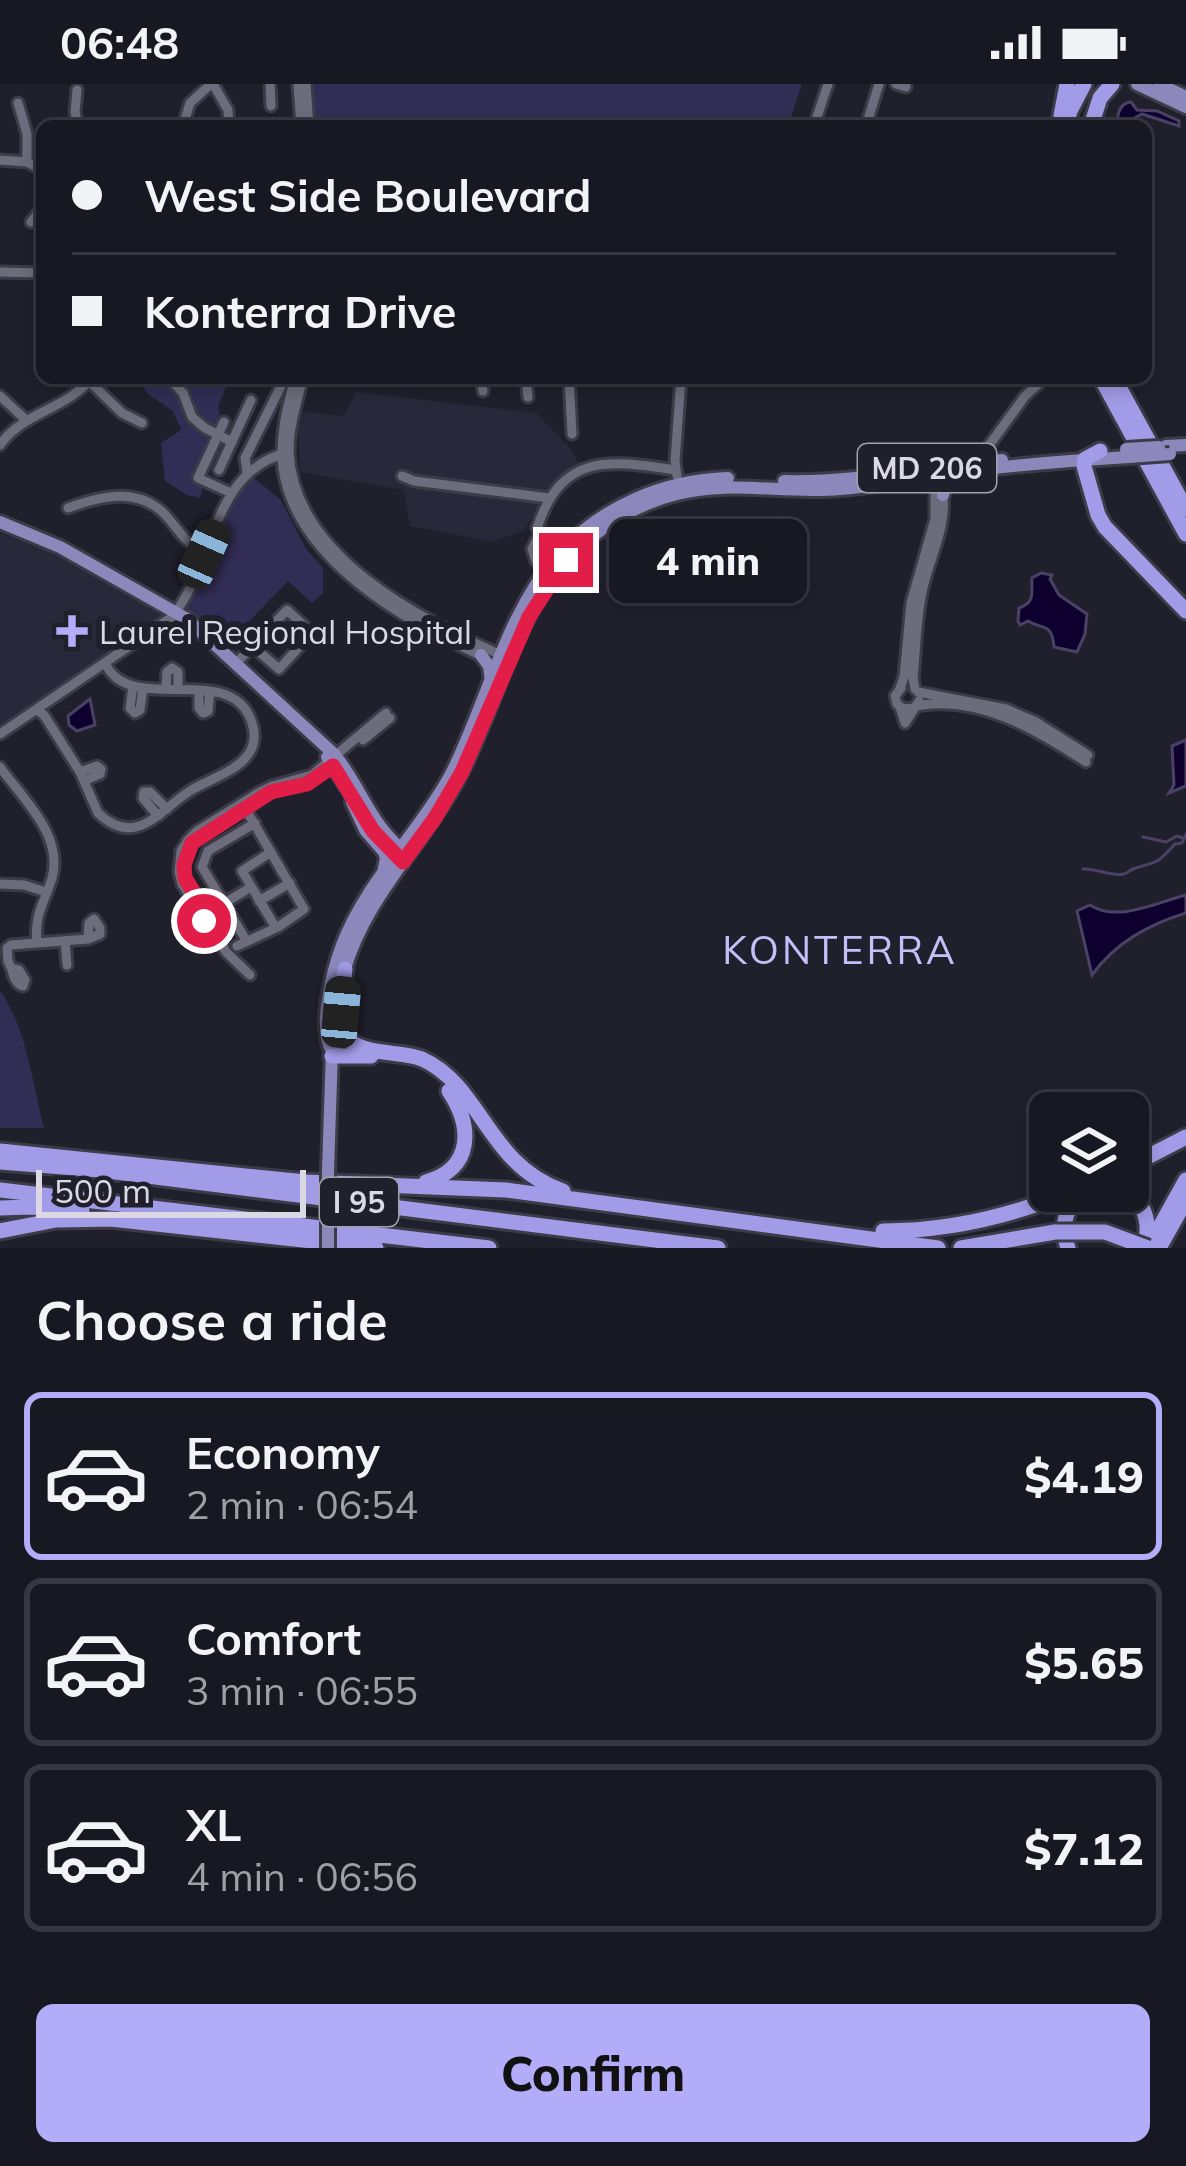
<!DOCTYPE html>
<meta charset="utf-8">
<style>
:root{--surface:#181822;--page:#25252f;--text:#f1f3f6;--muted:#9fa0a5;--line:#363740;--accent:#b3adf9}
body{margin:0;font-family:Mulish,sans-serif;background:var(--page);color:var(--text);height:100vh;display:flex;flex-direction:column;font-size:45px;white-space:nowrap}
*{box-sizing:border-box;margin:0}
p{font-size:39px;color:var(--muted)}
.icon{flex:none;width:66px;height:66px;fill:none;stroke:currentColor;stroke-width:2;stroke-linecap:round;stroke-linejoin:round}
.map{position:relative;height:1164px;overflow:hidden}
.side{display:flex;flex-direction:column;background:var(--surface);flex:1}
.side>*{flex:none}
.guide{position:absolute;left:36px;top:36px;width:1116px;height:264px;border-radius:18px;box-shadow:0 6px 18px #0003,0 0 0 3px var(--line);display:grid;align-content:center;height:264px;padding:0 36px;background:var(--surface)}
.fabs{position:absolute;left:1029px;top:1008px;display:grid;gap:24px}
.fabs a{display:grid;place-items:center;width:120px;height:120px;border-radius:18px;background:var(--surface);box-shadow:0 6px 18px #0003,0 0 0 3px var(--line);font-size:60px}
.scale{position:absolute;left:36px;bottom:30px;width:270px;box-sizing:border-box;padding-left:12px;border:6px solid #dbdae4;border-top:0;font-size:33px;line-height:42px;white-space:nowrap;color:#dbdae4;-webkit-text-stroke:9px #20202d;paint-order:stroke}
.end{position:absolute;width:54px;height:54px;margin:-27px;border:15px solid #e11d48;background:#fff;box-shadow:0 0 0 6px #fff}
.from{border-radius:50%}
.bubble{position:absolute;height:84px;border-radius:18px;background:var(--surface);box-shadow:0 6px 18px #0003,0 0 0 3px var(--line);font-size:39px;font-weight:800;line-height:84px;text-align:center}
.car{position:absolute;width:36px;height:72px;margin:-36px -18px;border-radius:15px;box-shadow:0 0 9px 3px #0007;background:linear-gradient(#222 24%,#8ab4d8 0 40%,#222 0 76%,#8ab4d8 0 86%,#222 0)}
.guide b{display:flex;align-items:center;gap:42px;height:114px;font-size:45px}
.guide b+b{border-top:3px solid var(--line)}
.guide i{width:30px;height:30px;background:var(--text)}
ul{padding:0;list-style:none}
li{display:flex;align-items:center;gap:36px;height:168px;margin:0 24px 18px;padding:0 12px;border:6px solid var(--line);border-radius:18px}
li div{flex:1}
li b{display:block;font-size:45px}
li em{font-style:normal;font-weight:800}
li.current{border-color:var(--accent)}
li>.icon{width:108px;height:108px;stroke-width:1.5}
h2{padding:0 36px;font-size:54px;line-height:144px}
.button{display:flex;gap:24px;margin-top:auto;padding:24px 36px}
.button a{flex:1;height:138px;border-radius:18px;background:var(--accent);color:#111;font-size:48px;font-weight:800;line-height:138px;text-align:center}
.status{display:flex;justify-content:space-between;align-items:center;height:84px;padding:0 60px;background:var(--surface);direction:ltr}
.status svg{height:33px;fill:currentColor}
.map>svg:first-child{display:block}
.built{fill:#29283b}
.green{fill:#312d54}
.water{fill:#0d002f;stroke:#4b4165;stroke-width:3}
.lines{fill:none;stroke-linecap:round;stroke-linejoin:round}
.stream{stroke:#4b4165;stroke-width:3}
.minor-casing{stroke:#3c3b47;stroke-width:15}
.major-casing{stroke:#3c3b47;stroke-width:18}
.highway-casing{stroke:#3c3b47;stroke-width:21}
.minor{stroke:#6c6c7c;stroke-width:9}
.major{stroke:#8c88bc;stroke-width:12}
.highway{stroke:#a29be7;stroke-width:15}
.major-bridge-casing{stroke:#3c3b47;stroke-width:18;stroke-linecap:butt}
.highway-bridge-casing{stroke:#3c3b47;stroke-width:21;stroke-linecap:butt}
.major-bridge{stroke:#8c88bc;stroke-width:12}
.highway-bridge{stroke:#a29be7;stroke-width:15}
.route{stroke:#e11d48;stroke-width:15}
.poi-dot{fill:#b3adf9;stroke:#20202d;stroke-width:4.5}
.labels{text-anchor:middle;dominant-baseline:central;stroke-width:12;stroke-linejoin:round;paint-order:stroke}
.shield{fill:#20202d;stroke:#a3a2ad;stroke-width:3}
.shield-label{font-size:30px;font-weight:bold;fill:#dbdae4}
.poi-label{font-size:33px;fill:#dbdae4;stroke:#20202d;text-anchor:start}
.quarter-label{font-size:39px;letter-spacing:3px;fill:#c3c0f9;stroke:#20202d}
</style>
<div class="status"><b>06:48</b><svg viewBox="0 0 49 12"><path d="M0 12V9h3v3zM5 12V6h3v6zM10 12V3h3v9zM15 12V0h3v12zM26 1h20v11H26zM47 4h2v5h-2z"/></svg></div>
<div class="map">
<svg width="1186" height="1164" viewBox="0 0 1186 1164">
<rect width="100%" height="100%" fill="#20202d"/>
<path class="built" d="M356,308l180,21 34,35 8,15 -27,23 -27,45 -33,10 -81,-15 -6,-36 -104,-18 -2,-42 5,-18 41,4z
M0,449l51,18 116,63 -48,35 -119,77z"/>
<path class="green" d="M311,0h491l-14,42h-474z
M128,294h102l-12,29 5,23 -15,33 -8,35 -13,-3 -22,-14 -4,-38 20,-13 -8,-19 -25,-17 -8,-12z
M249,390l32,26 25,49 17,19v25l-11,10 -24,-22 -63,66 -37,-35 -3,-7 54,-116z
M0,907c26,34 33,95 44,137h-44z"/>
<path class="water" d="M1131,18l6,8 20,1 22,10v5l-37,-12 -9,5 -2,7h-14c0,-9 2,-23 14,-24z
M649,458l18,14 39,17 3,6 -5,16 -30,9 -12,-2 -31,-48z
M1041,489l11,2 -2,4 9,16 28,19 -2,20 -8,18 -23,-5c-2,-26 -13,-17 -26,-26l-8,4 -2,-4 1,-13c17,-6 12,-16 13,-30z
M90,615l5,26 -18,6 -8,-6 -1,-9z
M1186,656v46l-17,7 5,-8 -2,-39z
M1186,811v18c-38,12 -70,29 -94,62l-15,-64 13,-6c27,18 68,-3 96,-10z"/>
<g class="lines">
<path class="stream" d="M1143,753l23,5 11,-6 6,2
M1083,785c13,-1 29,8 41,5 4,-1 6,-4 9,-5 26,-9 22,-3 42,-25l7,-1 4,-9"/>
<defs>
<path id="minor" d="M213,0l15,26 1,16
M270,0l1,22
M298,0l3,42
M306,0l3,42
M896,0l10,3
M77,6l-2,22 3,14
M18,19l9,31v28
M183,42l7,-23 21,-19
M814,42l14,-42
M866,42l13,-42
M0,76l27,2 15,8
M31,138l11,-14
M0,188l42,1
M169,294l14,15 9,24 13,11 27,14
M295,294c-8,29 -16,61 -12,91 14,92 123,153 201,188
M303,294c-6,24 -14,48 -14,73 4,105 129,167 212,204
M481,294l2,13
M526,294l2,19
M569,294l3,56
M89,297l33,32 20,10
M0,312l26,24
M224,338l-26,56 33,15
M0,361c22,-32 63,-35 89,-64
M977,378l48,-66 20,-18
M219,386l32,-70
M247,388l-2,-14 40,-80
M402,392l12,5 135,17
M677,392l-2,-15 6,-83
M68,424c35,-13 74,-22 101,11 12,15 19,25 35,35
M563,473l-21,-18 -5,-11c25,-76 72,-68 138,-58
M536,477l-4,-12 7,-14
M236,580c16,-19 34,-36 51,-54l25,23 -33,36 -27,-23
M133,602l-3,22 5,5 5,-3 3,-22
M166,604l1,-16 5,-4 6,4v17
M900,604l4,-11 7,-74 24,-84v-48
M901,604l-6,8 2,8 6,5 10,-1
M915,605l-2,-11c3,-28 3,-58 9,-86 7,-35 27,-66 20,-103
M199,608v16l4,5 5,-2 2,-19
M918,608l88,17 30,13 52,33
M916,622c62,-12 121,24 170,56
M900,623l5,16 14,-22
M38,627l6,4 36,57 18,41c39,37 63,-5 95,-24 27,-15 74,-27 58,-69 -22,-59 -119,-4 -145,-55
M0,650l172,-117c44,-54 38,-146 117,-165
M363,656l27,-22
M0,683c22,31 64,68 52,111 -8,26 -18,36 -15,65
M80,688l17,-6 4,3 -1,5 -16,7
M158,732l-15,-18 1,-6h6l17,17
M271,768l-29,19 34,57
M0,800l24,1 22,7
M259,817l31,-18
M200,828l-18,-28 -3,-12 2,-21 7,-11 9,-9 61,-38 14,-7 40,-11 74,-62
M210,828l41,-25
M94,835l6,9v6l-12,5 1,-16z
M208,837l18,31 24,23
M246,856l-44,-73 6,-16 47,-28
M65,857l2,24
M237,862l41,-19 26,-18 -62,-106
M15,885l4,1 6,10 -2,6c-6,-1 -10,-10 -11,-16z
M12,886l-4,-9 -1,-13 4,-3 77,-6"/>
<path id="major" d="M1137,0l49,23
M1159,0l27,13
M1166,362l20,-1
M784,397c73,2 145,-15 218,-21
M943,411l4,-14 11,-8
M0,438l60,25 127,72 148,136c29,37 33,67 72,99
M481,571l8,11 2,15
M327,673l31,47
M352,718l13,28 19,22 2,6 -3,15
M344,888c21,-75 79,-127 115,-195 37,-69 55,-161 110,-219 28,-30 67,-54 108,-64 54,-14 108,0 163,-5 30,-2 60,-8 90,-13 66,-10 133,-15 199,-19
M332,967c-15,-23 1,-82 10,-106 24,-63 76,-111 108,-169 37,-72 54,-159 108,-221 43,-49 106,-75 170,-77
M328,1086l4,-119 5,-8v-21"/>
<path id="highway" d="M1061,32l6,-32
M1066,42l4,-15 14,-27
M1091,42l9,-28 12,-14
M1101,294l85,156
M1114,294l72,131
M1100,367l-15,8 -1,7 14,49 7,12 81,84
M345,885c-2,18 -10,49 -1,65 14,23 56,16 78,25 60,27 65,106 141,132
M332,972h39
M0,1067l306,31 200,8 432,58
M0,1078l100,8 618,78
M1128,1083l58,-30
M426,1098c47,-13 47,-55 23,-91
M0,1106l489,58
M1127,1107c17,13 23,29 19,49
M0,1124l30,-1 52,4
M0,1147l56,-11 55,-1 265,29
M883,1147c65,0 129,-15 189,-40
M961,1164l94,-16
M1068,1164c-8,-23 -3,-43 18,-57
M1148,1164l38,-68
M1159,1164l27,-48"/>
</defs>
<use href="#minor" class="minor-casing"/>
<use href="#major" class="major-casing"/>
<use href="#highway" class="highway-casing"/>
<use href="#minor" class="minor"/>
<use href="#major" class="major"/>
<use href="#highway" class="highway"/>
<defs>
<path id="major-bridge" d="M1126,365l33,-2
M1129,373l41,-3
M328,1086v78"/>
<path id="highway-bridge" d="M1055,1148h50l43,16"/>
</defs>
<use href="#major-bridge" class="major-bridge-casing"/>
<use href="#highway-bridge" class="highway-bridge-casing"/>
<use href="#major-bridge" class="major-bridge"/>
<use href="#highway-bridge" class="highway-bridge"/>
</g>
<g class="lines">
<path class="route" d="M204,837l5,-2 2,-5 -7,-5 -19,-31 -1,-13 8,-22 79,-51 36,-8 26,-18 40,65 30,31 32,-44 27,-46 67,-155 37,-57"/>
</g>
<path class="poi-dot" d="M66 529h12v12h12v12h-12v12h-12v-12h-12v-12h12z"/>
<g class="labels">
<g class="shield">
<rect x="858" y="360" width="138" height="48" rx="9"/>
<rect x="320" y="1094" width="78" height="48" rx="9"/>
</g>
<g class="shield-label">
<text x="927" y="384">MD 206</text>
<text x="359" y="1118">I 95</text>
</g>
<g class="poi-label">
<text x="99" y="547">Laurel Regional Hospital</text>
</g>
<g class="quarter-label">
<text x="840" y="865">KONTERRA</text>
</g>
</g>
</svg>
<div class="fabs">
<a><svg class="icon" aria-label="layers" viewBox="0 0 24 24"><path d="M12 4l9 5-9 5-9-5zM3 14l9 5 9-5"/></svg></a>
</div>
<div class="scale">500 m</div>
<i class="end from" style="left:204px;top:837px"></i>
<i class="end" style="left:566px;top:476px"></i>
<div class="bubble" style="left:609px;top:435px;width:198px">4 min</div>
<i class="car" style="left:204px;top:470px;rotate:24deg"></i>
<i class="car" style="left:341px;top:928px;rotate:5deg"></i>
<div class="guide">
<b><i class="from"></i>West Side Boulevard</b>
<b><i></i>Konterra Drive</b>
</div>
</div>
<section class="side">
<h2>Choose a ride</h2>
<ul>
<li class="current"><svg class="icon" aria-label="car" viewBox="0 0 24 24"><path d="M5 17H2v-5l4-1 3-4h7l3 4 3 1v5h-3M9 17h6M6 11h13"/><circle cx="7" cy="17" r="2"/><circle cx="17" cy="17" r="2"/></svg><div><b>Economy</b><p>2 min · 06:54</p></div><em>$4.19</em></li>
<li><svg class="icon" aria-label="car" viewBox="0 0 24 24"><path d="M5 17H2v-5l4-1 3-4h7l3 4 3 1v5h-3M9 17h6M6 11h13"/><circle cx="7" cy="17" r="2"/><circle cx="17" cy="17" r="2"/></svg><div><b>Comfort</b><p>3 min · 06:55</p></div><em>$5.65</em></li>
<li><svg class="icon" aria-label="car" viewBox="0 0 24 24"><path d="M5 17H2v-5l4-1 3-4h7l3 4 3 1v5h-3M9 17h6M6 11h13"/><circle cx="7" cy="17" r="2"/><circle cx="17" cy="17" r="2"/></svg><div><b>XL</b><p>4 min · 06:56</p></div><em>$7.12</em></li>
</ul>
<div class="button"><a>Confirm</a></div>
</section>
